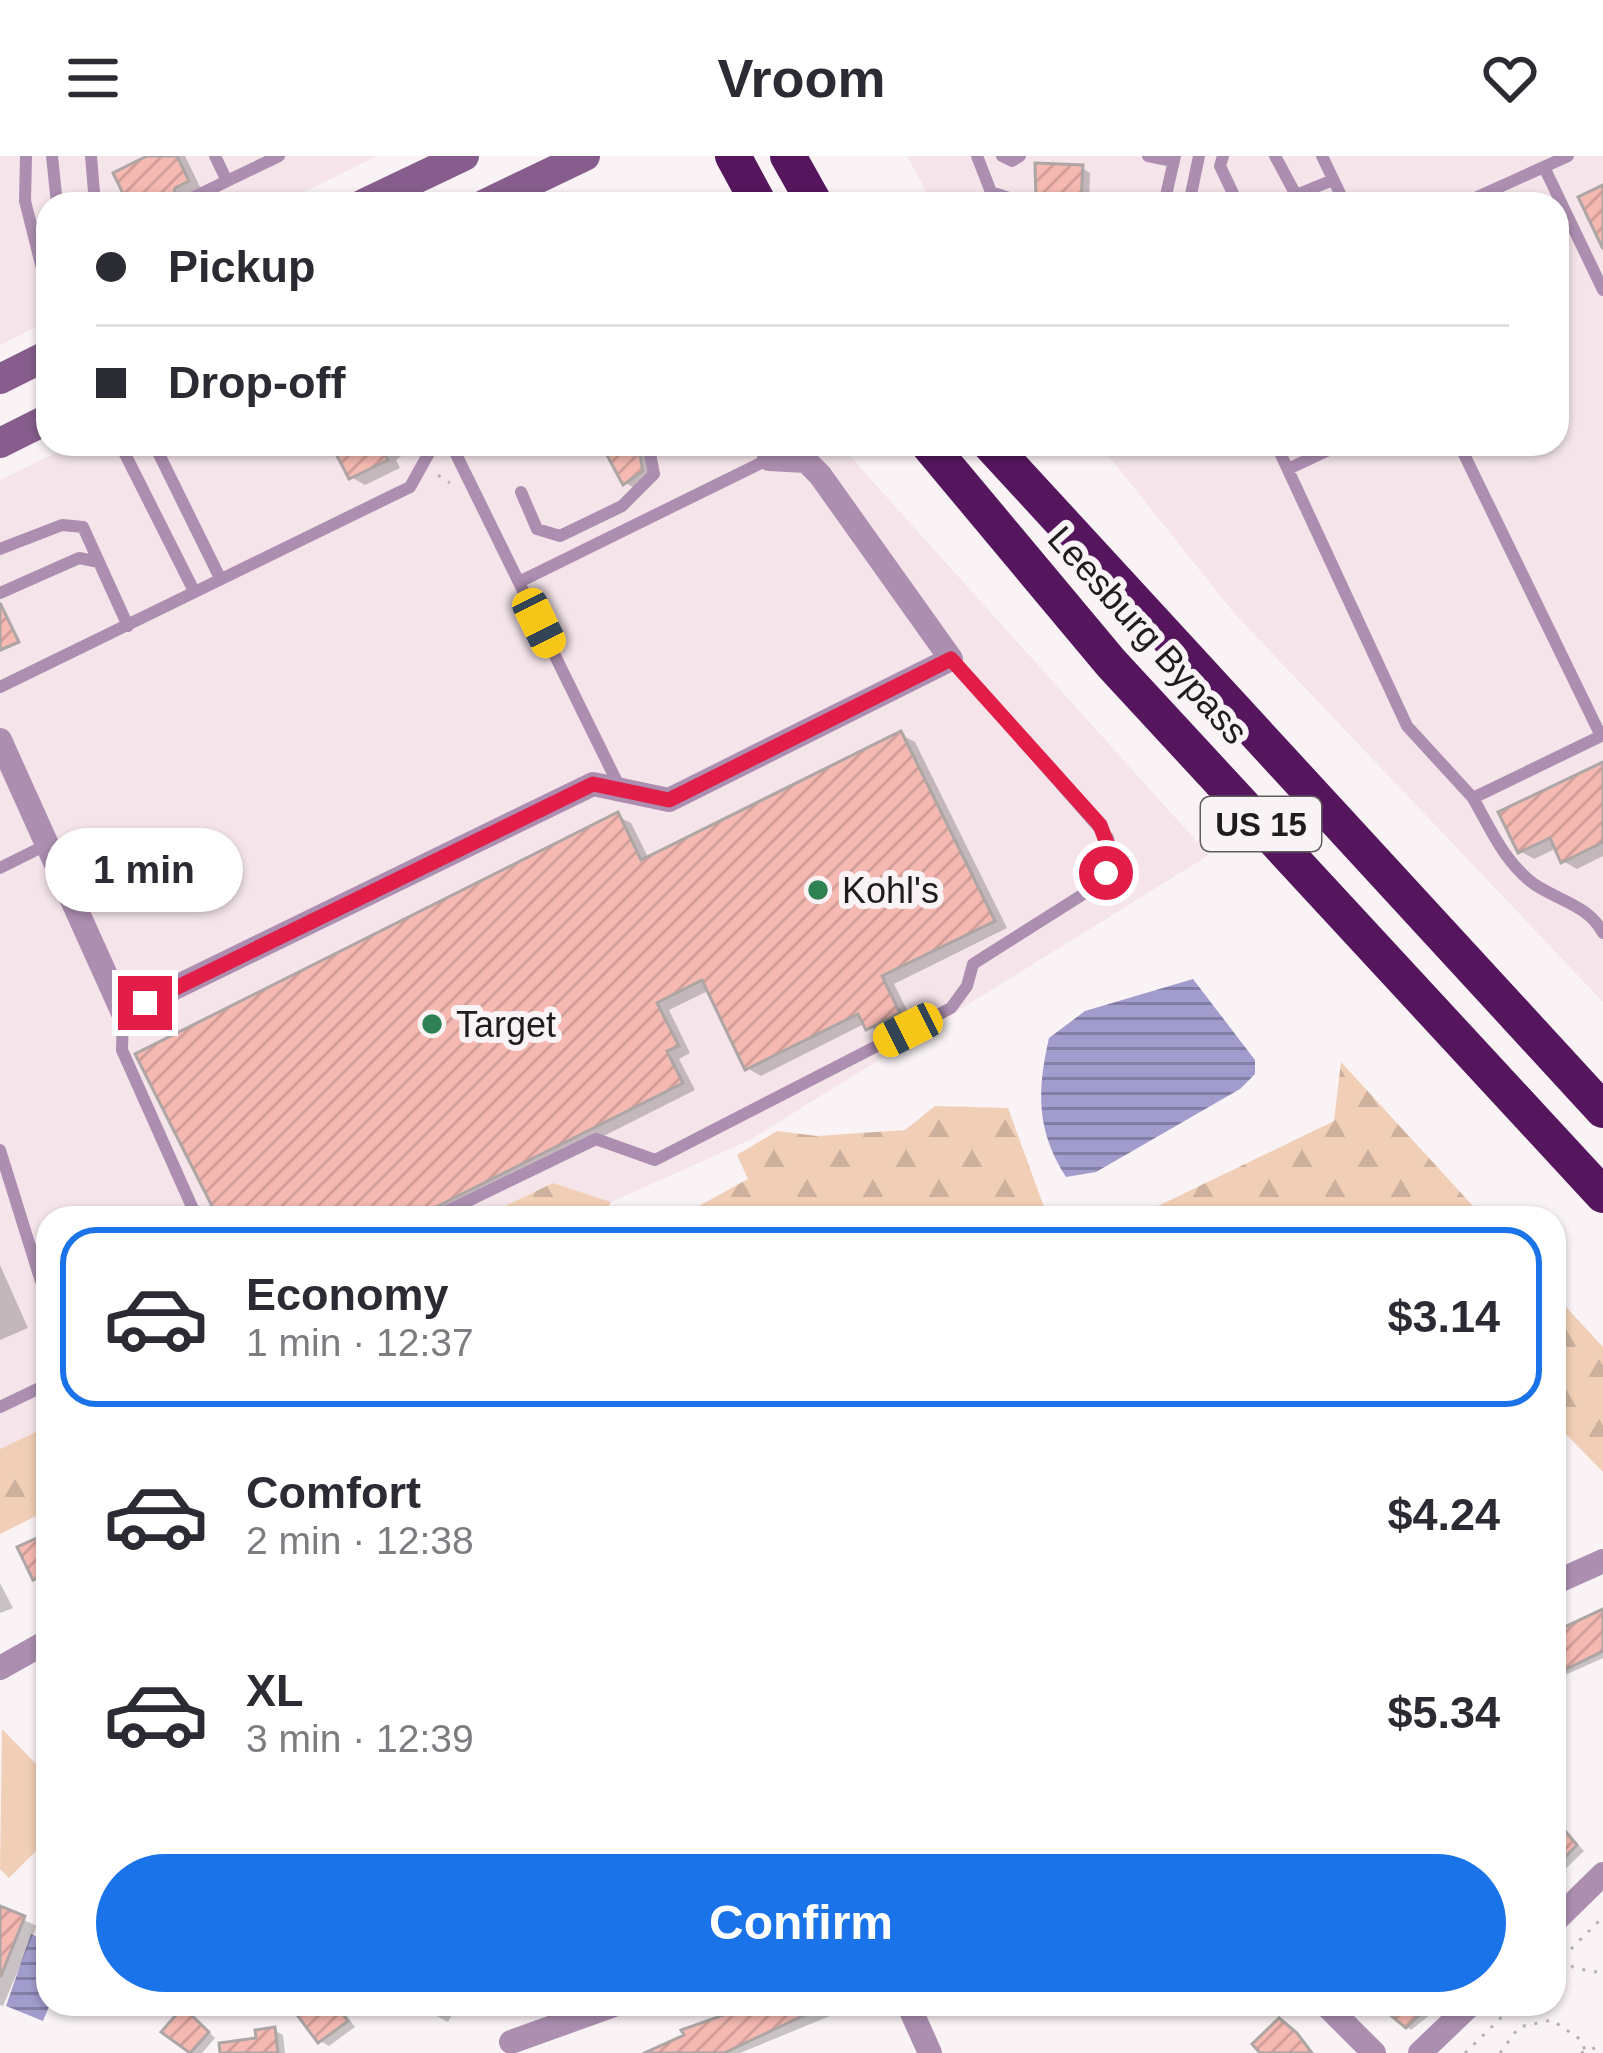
<!DOCTYPE html>
<meta charset="utf-8">
<style>
:root{--surface:#fff;--page:#f7f7f7;--text:#2b2b33;--muted:#7c7c81;--line:#e1e1e2;--accent:#1a73e8}
body{margin:0;font-family:Helvetica,sans-serif;background:var(--page);color:var(--text);height:100vh;display:flex;flex-direction:column;font-size:45px;white-space:nowrap}
*{box-sizing:border-box;margin:0}
p{font-size:39px;color:var(--muted)}
.icon{flex:none;width:66px;height:66px;fill:none;stroke:currentColor;stroke-width:2;stroke-linecap:round;stroke-linejoin:round}
.map{position:relative;flex:1;overflow:hidden}
.side{position:absolute;left:36px;top:1050px;width:1530px;height:810px;display:flex;flex-direction:column;background:var(--surface);border-radius:36px;box-shadow:0 3px 9px #0004}
.side>*{flex:none}
.hud{position:absolute;left:36px;top:36px;width:1533px;height:264px;border-radius:36px;box-shadow:0 3px 9px #0004;display:grid;align-content:center;height:264px;padding:0 60px;background:var(--surface)}
.end{position:absolute;width:54px;height:54px;margin:-27px;border:15px solid #e11d48;background:#fff;box-shadow:0 0 0 6px #fff}
.from{border-radius:50%}
.bubble{position:absolute;height:84px;border-radius:42px;background:var(--surface);box-shadow:0 3px 9px #0004;font-size:39px;font-weight:700;line-height:84px;text-align:center}
.car{position:absolute;width:36px;height:72px;margin:-36px -18px;border-radius:15px;box-shadow:0 0 9px 3px #0007;background:linear-gradient(#f5c518 24%,#345 0 40%,#f5c518 0 76%,#345 0 86%,#f5c518 0)}
.hud b{display:flex;align-items:center;gap:42px;height:114px;font-size:45px}
.hud b+b{border-top:3px solid var(--line)}
.hud i{width:30px;height:30px;background:var(--text)}
ul{padding:21px 0 0;list-style:none}
li{display:flex;align-items:center;gap:36px;height:180px;margin:0 24px 18px;padding:0 36px;border:6px solid transparent;border-radius:36px}
li div{flex:1}
li b{display:block;font-size:45px}
li em{font-style:normal;font-weight:700}
li.selected{border-color:var(--accent)}
li>.icon{width:108px;height:108px;stroke-width:1.5}
.action{display:flex;gap:24px;margin-top:auto;padding:24px 60px}
.action a{flex:1;height:138px;border-radius:72px;background:var(--accent);color:#fff;font-size:48px;font-weight:700;line-height:138px;text-align:center}
header{display:flex;justify-content:space-between;align-items:center;height:156px;padding:0 60px;background:var(--surface);font-size:54px;font-weight:700}
.map>svg:first-child{display:block}
.built{fill:#f5e5ea}
.forest{fill:url(#forest-firs)}
.park{fill:#f1cfb6}
.water{fill:url(#water-rules)}
.shadow{fill:#0003}
.building{fill:url(#building-hatch);stroke:#ada6a5;stroke-width:3}
.lines{fill:none;stroke-linecap:round;stroke-linejoin:round}
.path{stroke:#b7b1b4;stroke-width:3;stroke-dasharray:3 9;stroke-linecap:butt}
.lane{stroke:#ac8eb0;stroke-width:12}
.street{stroke:#ac8eb0;stroke-width:24}
.secondary{stroke:#875d8d;stroke-width:30}
.highway{stroke:#55165e;stroke-width:36}
.route{stroke:#e11d48;stroke-width:15}
.poi-dot{fill:#2f8254;stroke:#faf3f6;stroke-width:4.5}
.labels{text-anchor:middle;dominant-baseline:central;stroke-width:12;stroke-linejoin:round;paint-order:stroke}
.shield{fill:#faf3f6;stroke:#615c5e;stroke-width:3}
.shield-label{font-size:33px;font-weight:bold;fill:#1f1c1d}
.street-label{font-size:36px;fill:#1f1c1d;stroke:#faf3f6}
.poi-label{font-size:36px;fill:#1f1c1d;stroke:#faf3f6;text-anchor:start}
</style>
<header><svg class="icon" aria-label="menu" viewBox="0 0 24 24"><path d="M4 6h16M4 12h16M4 18h16"/></svg>Vroom<svg class="icon" aria-label="heart" viewBox="0 0 24 24"><path d="M12 20l-8-8c-3-5 5-10 8-4 3-6 11-1 8 4z"/></svg></header>
<div class="map">
<svg width="1603" height="1897" viewBox="0 0 1603 1897">
<defs>
<pattern id="forest-firs" width="22" height="20" patternUnits="userSpaceOnUse" patternTransform="scale(3)"><rect width="22" height="20" fill="#f1cfb6"/><path d="M5 1l3.5 6h-7zM16 11l3.5 6h-7z" fill="#ceb19c"/></pattern>
<pattern id="water-rules" width="6" height="5" patternUnits="userSpaceOnUse" patternTransform="scale(3)"><rect width="6" height="5" fill="#a29ccd"/><path d="M0 2.5h6" fill="none" stroke="#837ea6"/></pattern>
<pattern id="building-hatch" width="6" height="6" patternUnits="userSpaceOnUse" patternTransform="scale(3)"><rect width="6" height="6" fill="#f6b9b2"/><path d="M-1 1l2-2M0 6l6-6M5 7l2-2" fill="none" stroke="#d29e99"/></pattern>
</defs>
<rect width="100%" height="100%" fill="#faf3f6"/>
<path class="built" d="M0,0h377l-96,48h-233v117l-48,24z
M907,0h696v846l-369,-389 -135,-169h458v-240h-624z
M74,288h765l370,411 -459,285 -139,62 -58,-19 -73,35h-432v208l-48,23v-969z"/>
<path class="forest" d="M1341,906l143,156h-351l201,-97z
M935,950l73,2 40,110h-371l71,-39 -11,-24 40,-24 40,5 88,-6z
M553,1027l58,19 -9,16h-122z
M1554,1138l49,53v125l-49,-50z
M48,1270v84l-48,24v-85z"/>
<path class="park" d="M2,1573l46,47v63l-39,39 -9,-9z"/>
<path class="water" d="M1193,823l62,81v14l-15,15 -144,83 -30,5c-30,-47 -29,-86 -17,-139l36,-27z
M31,1778l17,7 2,63 -7,17 -37,-15z"/>
<path class="shadow" d="M154,0h31l16,33 -14,15h-56l-14,-30z
M1082,12l8,5 -1,31 -50,-7z
M335,288h82l-21,16 4,8 -35,17 -14,-8z
M604,288h44l7,34 -16,13 -13,-8z
M0,450l20,37 -20,9z
M901,579l14,7 92,186 -113,56 18,36 -30,15 -16,-12 -105,53 -14,-8 -37,-78 -41,20 21,43 -11,6 16,31 -254,128h-220l396,-402 14,7 18,36z
M1603,610v90l-26,13 -14,-8 -6,-13 -23,11 -14,-8z
M0,1109l28,63 -28,12z
M0,1427l13,25 -13,5z
M1603,1458v44l-49,22v-44z
M1554,1663l30,32 -30,29z
M0,1753l37,17 -34,80 -3,-1z
M306,1848h32l17,23 -26,19 -9,-5z
M414,1848h53l-3,6 -8,-3 -8,15z
M747,1848l105,3 -112,46h-99l102,-41z
M1380,1848h57l3,3 -29,23z
M192,1860l23,22 -13,15h-12l-25,-22z
M274,1874l9,5 2,18h-39z"/>
<path class="building" d="M147,0h30l12,25 -14,7 -3,16h-9l-5,-9 -30,9 -15,-31z
M1035,7l48,2 -2,36 -45,-2z
M1603,29v64l-25,-52z
M331,288h49l8,16 -39,19z
M601,288h37l5,27 -20,14z
M0,447l19,39 -19,8z
M901,575l94,190 -113,55 18,37 -34,17 -8,-16 -113,56 -43,-90 -45,23 22,43 -12,5 16,32 -269,135h-196l-83,-164 483,-242 23,48z
M1603,606v80l-42,21 -11,-25 -32,15 -20,-41z
M48,1377v40l-15,7 -16,-33z
M1603,1453v42l-49,24v-43z
M1554,1662l23,27 -23,23z
M0,1750l25,10 -24,60h-1z
M289,1848h46l13,17 -30,22z
M735,1848h93l-104,49h-80l40,-18 -3,-5 57,-20z
M1377,1848h53l-24,24z
M183,1851l26,25 -19,21 -29,-21z
M1279,1862l18,15 15,20h-52l-8,-9z
M275,1871l3,26h-58l-1,-10 37,-5 -1,-8z"/>
<g class="lines">
<path class="path" d="M438,319l12,8
M1562,1802l12,10 29,5
M1554,1810l49,-49
M1465,1897l50,-49
M1500,1897l19,-26 33,-7 29,20 5,13
M1581,1897l22,-8"/>
<path class="lane" d="M26,0l-1,45 23,91
M52,0l5,48
M91,0l4,48
M215,0l12,25 52,-25
M977,0l14,36 36,12
M1002,0l10,5 8,-5
M1148,0l25,5
M1223,0l-3,10 18,38
M1275,0l21,39
M1322,0l23,48
M1544,11l59,123
M182,47l45,-22
M1164,48l11,-48
M1189,48l10,-48
M1274,48l59,-24
M1462,48l106,-48
M120,288l74,147
M154,288l66,134
M451,288l169,344
M1276,288l131,282 66,72 130,-63
M1459,288l142,292
M1288,313l53,-25
M521,336l16,37 23,7 62,-30 32,-32 -6,-30
M0,393l62,-24 21,2 45,99
M519,426l250,-123
M0,437l79,-35 20,4
M0,531l410,-200 24,-43
M1473,642c17,30 32,65 61,86 25,17 54,21 69,49
M0,712l44,-22
M123,858l-1,36 75,168
M0,994l48,154
M433,1062l163,-79 59,21 296,-152 16,-22 6,-22 120,-76 19,-31 -4,-19 -157,-179
M0,1251l48,-23"/>
<path class="street" d="M0,584l123,273 470,-229 76,16 282,-141 -131,-184 -14,-14 -37,-2
M1554,1427l49,-22
M0,1512l48,-27
M1554,1766l49,-48
M908,1848l22,49
M1325,1848l49,49
M511,1886l106,-38
M1420,1897l51,-49"/>
<path class="secondary" d="M363,48l101,-48
M485,48l100,-48
M0,223l48,-24
M0,287l48,-24"/>
<path class="highway" d="M733,0l26,48
M788,0l27,48
M928,288l183,219 492,532
M990,288l613,666"/>
</g>
<g class="lines">
<path class="route" d="M145,847l448,-219 76,16 282,-141 149,166 12,32 -6,16"/>
</g>
<g class="poi-dot">
<circle cx="818" cy="734" r="12"/>
<circle cx="432" cy="868" r="12"/>
</g>
<g class="labels">
<rect class="shield" x="1201" y="641" width="120" height="54" rx="9"/>
<g class="shield-label">
<text x="1261" y="668">US 15</text>
</g>
<g class="street-label">
<text transform="translate(1148 479) rotate(48)">Leesburg Bypass</text>
</g>
<g class="poi-label">
<text x="842" y="734">Kohl's</text>
<text x="456" y="868">Target</text>
</g>
</g>
</svg>
<i class="end from" style="left:1106px;top:717px"></i>
<i class="end" style="left:145px;top:847px"></i>
<div class="bubble" style="left:45px;top:672px;width:198px">1 min</div>
<i class="car" style="left:539px;top:467px;rotate:154deg"></i>
<i class="car" style="left:908px;top:874px;rotate:243deg"></i>
<div class="hud">
<b><i class="from"></i>Pickup</b>
<b><i></i>Drop-off</b>
</div>
<section class="side">
<ul>
<li class="selected"><svg class="icon" aria-label="car" viewBox="0 0 24 24"><path d="M5 17H2v-5l4-1 3-4h7l3 4 3 1v5h-3M9 17h6M6 11h13"/><circle cx="7" cy="17" r="2"/><circle cx="17" cy="17" r="2"/></svg><div><b>Economy</b><p>1 min · 12:37</p></div><em>$3.14</em></li>
<li><svg class="icon" aria-label="car" viewBox="0 0 24 24"><path d="M5 17H2v-5l4-1 3-4h7l3 4 3 1v5h-3M9 17h6M6 11h13"/><circle cx="7" cy="17" r="2"/><circle cx="17" cy="17" r="2"/></svg><div><b>Comfort</b><p>2 min · 12:38</p></div><em>$4.24</em></li>
<li><svg class="icon" aria-label="car" viewBox="0 0 24 24"><path d="M5 17H2v-5l4-1 3-4h7l3 4 3 1v5h-3M9 17h6M6 11h13"/><circle cx="7" cy="17" r="2"/><circle cx="17" cy="17" r="2"/></svg><div><b>XL</b><p>3 min · 12:39</p></div><em>$5.34</em></li>
</ul>
<div class="action"><a>Confirm</a></div>
</section>
</div>
